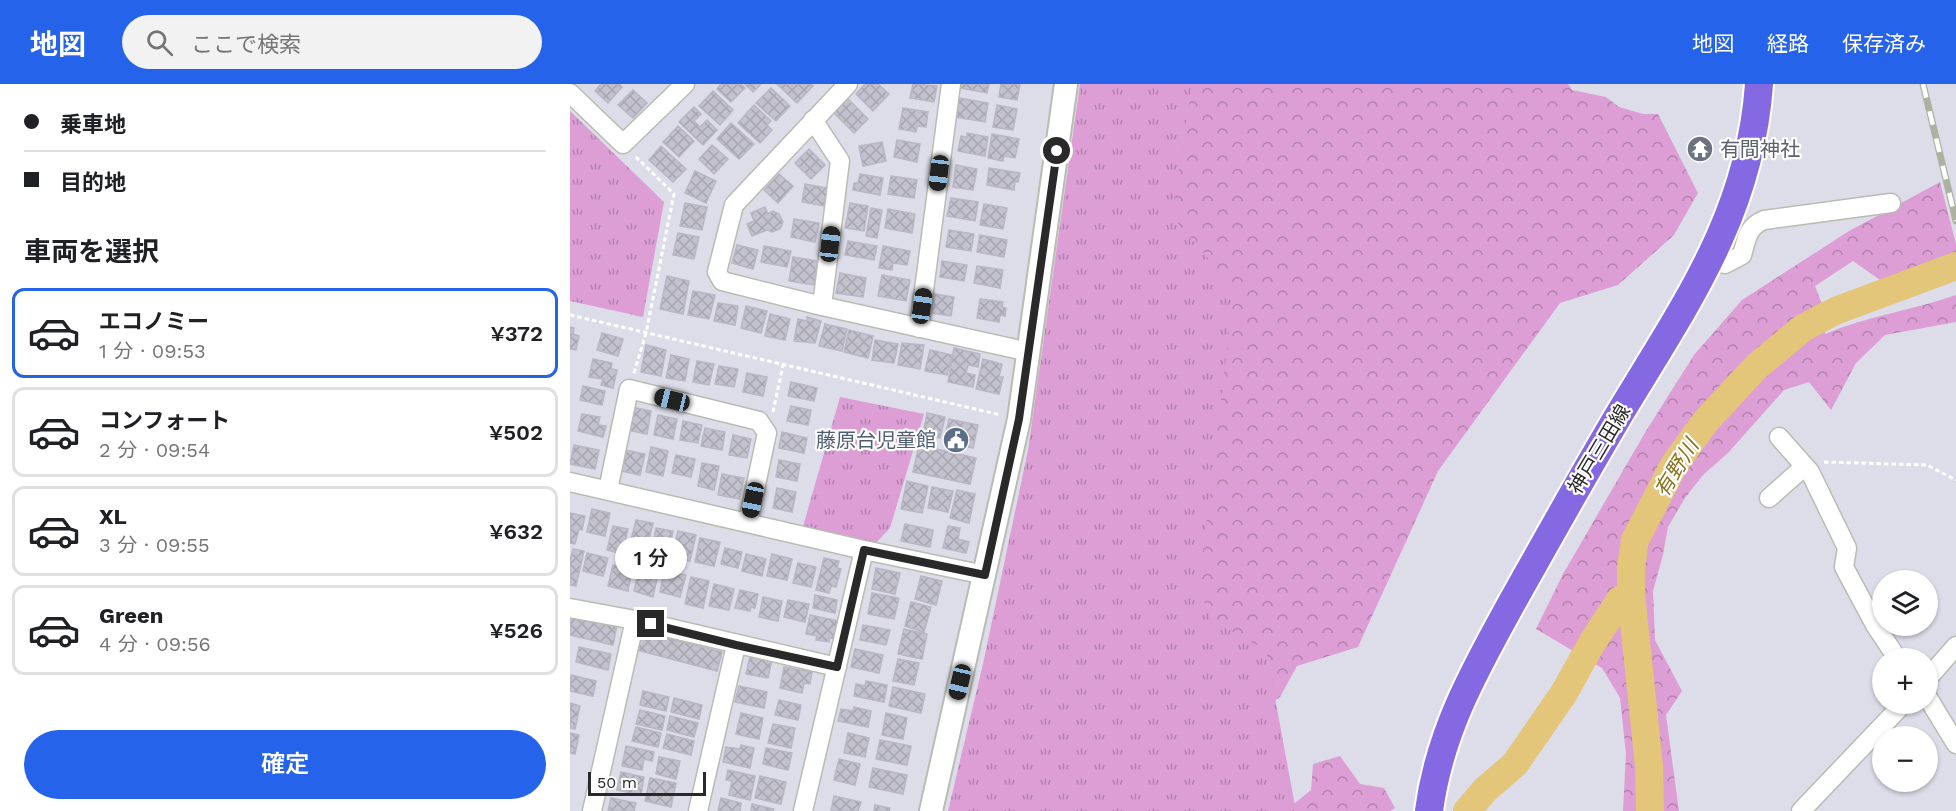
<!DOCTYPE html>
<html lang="ja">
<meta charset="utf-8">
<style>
:root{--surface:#fff;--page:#f2f2f2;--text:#202124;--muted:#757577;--line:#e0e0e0;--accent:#2563eb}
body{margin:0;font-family:"Work Sans","Noto Sans JP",sans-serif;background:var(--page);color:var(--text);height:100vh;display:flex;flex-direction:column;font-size:22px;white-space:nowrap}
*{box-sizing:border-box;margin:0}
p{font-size:20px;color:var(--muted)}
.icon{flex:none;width:33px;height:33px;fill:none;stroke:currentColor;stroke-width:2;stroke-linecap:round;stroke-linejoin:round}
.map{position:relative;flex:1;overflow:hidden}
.side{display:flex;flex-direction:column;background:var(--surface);width:570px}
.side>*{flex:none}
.hud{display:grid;align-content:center;height:132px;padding:0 24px;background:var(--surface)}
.fabs{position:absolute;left:1302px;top:486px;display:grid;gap:12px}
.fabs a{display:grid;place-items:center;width:66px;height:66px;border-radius:50%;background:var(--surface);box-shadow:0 2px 4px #0004;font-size:30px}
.scale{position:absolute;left:18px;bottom:15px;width:118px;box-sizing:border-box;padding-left:6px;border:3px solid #292929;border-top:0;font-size:16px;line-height:21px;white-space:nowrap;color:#292929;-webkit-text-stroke:4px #fff;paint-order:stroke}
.end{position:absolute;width:27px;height:27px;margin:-14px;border:8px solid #292929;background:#fff;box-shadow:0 0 0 3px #fff}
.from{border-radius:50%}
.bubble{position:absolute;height:42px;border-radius:21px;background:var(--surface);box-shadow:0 2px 4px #0004;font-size:20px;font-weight:600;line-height:42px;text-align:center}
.car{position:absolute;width:18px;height:36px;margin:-18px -9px;border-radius:8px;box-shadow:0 0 4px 2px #0007;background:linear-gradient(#222 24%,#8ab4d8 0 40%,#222 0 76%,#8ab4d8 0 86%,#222 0)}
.hud b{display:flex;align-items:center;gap:21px;height:57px;font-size:22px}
.hud b+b{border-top:2px solid var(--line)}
.hud i{width:15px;height:15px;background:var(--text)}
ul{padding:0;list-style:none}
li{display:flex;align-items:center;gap:18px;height:90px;margin:0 12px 9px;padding:0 12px;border:3px solid var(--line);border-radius:12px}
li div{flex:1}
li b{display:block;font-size:22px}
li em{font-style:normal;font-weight:600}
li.active{border-color:var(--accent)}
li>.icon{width:54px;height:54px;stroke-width:1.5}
h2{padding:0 24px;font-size:27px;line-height:72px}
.cta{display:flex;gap:12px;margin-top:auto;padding:12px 24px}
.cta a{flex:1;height:69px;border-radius:36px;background:var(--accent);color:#fff;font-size:24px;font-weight:600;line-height:69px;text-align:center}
header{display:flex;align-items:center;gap:36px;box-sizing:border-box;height:84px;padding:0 30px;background:var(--accent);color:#fff}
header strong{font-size:28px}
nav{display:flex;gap:33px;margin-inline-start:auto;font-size:21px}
.search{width:420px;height:54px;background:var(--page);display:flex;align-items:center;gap:15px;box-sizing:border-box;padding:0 21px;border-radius:33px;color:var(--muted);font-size:22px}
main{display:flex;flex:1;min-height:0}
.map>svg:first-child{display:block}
.forest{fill:url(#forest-crowns)}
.park{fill:url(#park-tufts)}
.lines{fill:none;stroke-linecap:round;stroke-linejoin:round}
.river{stroke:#e3c679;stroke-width:28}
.building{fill:url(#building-cross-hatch);stroke:#b8b6c5;stroke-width:1.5}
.minor-casing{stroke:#b9bcb0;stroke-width:21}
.tertiary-casing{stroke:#b9bcb0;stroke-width:26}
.primary-casing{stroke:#fff;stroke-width:32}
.path{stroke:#fff;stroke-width:3;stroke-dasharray:4.5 3;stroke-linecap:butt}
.minor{stroke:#fff;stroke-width:18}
.tertiary{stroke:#fff;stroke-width:22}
.primary{stroke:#8569e3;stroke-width:28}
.rail-casing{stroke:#acb2a0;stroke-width:7}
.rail{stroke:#fff;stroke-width:4.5;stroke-dasharray:14;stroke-linecap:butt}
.route{stroke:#292929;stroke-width:8}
.labels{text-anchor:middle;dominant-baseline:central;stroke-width:4.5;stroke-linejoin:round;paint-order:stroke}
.worship-label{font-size:20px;fill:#5b616d;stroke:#fff;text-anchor:start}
.service-label{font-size:20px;fill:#4e5e75;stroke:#fff;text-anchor:end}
.street-label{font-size:20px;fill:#292929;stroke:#fff}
.water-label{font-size:21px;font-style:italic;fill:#87721a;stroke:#fff}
</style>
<header>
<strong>地図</strong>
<div class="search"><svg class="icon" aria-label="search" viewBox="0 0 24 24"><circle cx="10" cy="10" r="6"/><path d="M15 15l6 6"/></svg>ここで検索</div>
<nav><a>地図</a><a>経路</a><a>保存済み</a></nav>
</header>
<main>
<section class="side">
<div class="hud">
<b><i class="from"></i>乗車地</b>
<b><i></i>目的地</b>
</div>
<h2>車両を選択</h2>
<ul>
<li class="active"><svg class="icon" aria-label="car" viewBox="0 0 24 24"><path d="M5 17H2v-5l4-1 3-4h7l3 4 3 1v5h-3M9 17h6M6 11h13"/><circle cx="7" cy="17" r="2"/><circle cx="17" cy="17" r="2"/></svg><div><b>エコノミー</b><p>1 分 · 09:53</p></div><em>¥372</em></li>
<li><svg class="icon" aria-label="car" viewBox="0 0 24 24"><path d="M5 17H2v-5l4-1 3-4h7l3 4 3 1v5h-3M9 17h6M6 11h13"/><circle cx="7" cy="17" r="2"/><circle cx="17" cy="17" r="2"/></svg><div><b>コンフォート</b><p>2 分 · 09:54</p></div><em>¥502</em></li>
<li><svg class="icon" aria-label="car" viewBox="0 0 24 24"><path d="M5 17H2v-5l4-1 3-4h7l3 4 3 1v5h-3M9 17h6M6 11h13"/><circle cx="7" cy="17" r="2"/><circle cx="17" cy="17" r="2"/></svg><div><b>XL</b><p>3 分 · 09:55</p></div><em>¥632</em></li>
<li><svg class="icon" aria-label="car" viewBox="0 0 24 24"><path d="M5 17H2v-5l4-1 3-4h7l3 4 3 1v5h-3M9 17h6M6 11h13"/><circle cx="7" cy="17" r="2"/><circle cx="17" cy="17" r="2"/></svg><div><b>Green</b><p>4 分 · 09:56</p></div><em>¥526</em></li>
</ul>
<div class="cta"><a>確定</a></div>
</section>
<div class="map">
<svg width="1386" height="727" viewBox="0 0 1386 727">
<defs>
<pattern id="forest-crowns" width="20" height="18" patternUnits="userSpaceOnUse" patternTransform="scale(1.5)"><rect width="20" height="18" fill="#dc9ed4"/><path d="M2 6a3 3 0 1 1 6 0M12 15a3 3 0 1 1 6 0" fill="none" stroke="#b281ac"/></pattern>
<pattern id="park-tufts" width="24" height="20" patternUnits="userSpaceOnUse" patternTransform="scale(1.5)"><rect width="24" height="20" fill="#dc9ed4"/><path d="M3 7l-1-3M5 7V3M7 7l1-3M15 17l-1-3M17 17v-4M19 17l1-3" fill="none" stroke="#b281ac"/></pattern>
<pattern id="building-cross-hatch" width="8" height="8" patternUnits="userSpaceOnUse" patternTransform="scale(1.5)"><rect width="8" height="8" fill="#c2c1cd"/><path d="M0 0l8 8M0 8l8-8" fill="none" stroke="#a7a6b0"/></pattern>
</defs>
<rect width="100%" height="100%" fill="#ddddea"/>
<path class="forest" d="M603,0h395l4,6 34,7 13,10 24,7h15l40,79 -24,42 -56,50 -58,18 -122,168 -80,176 -61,19 -17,31 -21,16 -67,-99 -39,-337z
M1370,98l16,62v13l-20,10 -56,13 -27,-19 -38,25 7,18 3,30c42,-18 88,-24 131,-39v27l-71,13 -29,28 -25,47 -22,-28 -25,8 -56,63 -25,22 -18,23 -17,29 -5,28 -10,36 2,49 27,51 -16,24 13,96h-56l3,-57 -6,-56 -18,-30 -66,-39 27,-55 83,-143 48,-76 48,-55 107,-69z
M770,672l20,28 24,4 11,20 -5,3h-105l26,-21 2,-26z"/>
<path class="park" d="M510,0h112l-20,132 62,73 -35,297 11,33 56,31 30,161h-348l35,-147 45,-214z
M0,27l94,91 -21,115 -73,-16z
M270,313l84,17 -34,114 -15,16 -73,-14z"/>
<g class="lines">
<path class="river" d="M897,727l18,-21 30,-26 49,-71 28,-50 28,-43 11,-6
M1080,727l-1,-45 -18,-172v-27l4,-27 39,-75 31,-43 51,-55 47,-39 32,-17 121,-45"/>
</g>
<path class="building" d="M31,0h18l3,3 -14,16 -13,-12z
M151,0h20l4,4 -14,14 -14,-13z
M175,0h16l-8,8z
M207,0h33l3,2 -16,17z
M295,0h13l11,10 -16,17 -17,-17z
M343,0l24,2 -3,16 -24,-4z
M391,0h28l-2,9 -27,-5z
M431,0h19l-3,16 -18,-3z
M201,4l19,18 -14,15 -20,-18z
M63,6l14,13 -14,15 -15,-13z
M143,7l20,19 -13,15 -21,-19z
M276,13l22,22 -14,14 -22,-22z
M389,14l29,5 -3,19 -30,-5z
M184,21l17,16 -4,4 5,5 -12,13 -22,-20z
M427,21l20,4 -4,21 -20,-3z
M124,23l7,7 -7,7 6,6 7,-7 10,10 -14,15 -24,-23z
M333,24l25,4 -2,15 -9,-1 -1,6 -17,-3z
M161,39l23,21 -15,15 -22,-20z
M108,42l16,15 -15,16 -16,-15z
M397,49l21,4 -3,19 -27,-5 3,-15 6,1z
M422,50l27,5 -4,19 -11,-2 -1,5 -15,-3z
M327,56l23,4 -3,18 -23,-5z
M312,58l4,19 -23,5 -4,-20z
M142,61l16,14 -14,15 -15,-15z
M91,62l25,23 -13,13 -24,-22z
M239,65l16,16 -14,14 -16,-16z
M386,81l21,4 -4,21 -20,-3z
M419,84l31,5 -2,9h-3l-1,8 -27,-5z
M125,87l21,10 -10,22 -21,-10z
M209,90l14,12 -15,17 -14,-13z
M290,90l23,4 -3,17 -27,-5 1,-7h4z
M321,92l26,4 -3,18 -26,-4z
M235,100l22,4 -3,18 -22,-4z
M381,114l27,4 -3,19 -28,-5z
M115,119l22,4 -5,23 -22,-4z
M280,119l18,3 -4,25 -19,-3z
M414,120l23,4 -4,21 -23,-4z
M195,123l3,7 5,-3 6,3 4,8 -3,7 -8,3 -5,-2 -15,6 -5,-12 7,-3 -3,-8z
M301,124l11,2 -5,28 -11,-2z
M318,125l27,5 -3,19 -27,-5z
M224,135l25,4 -4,19 -24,-5z
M379,146l25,4 -3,17 -25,-4z
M108,149l21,4 -5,22 -21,-4z
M410,151l27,5 -3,17 -27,-5z
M278,157l29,5 -3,14 -29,-5z
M167,161l21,5 -5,19 -21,-6z
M194,162l27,5 -4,16 -26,-5z
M313,162l27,5 -3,14 -14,-2 -1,7 -13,-2z
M223,173l25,4 -4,24 -25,-4z
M372,177l25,4 -3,16 -24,-4z
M407,182l26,4 -3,18 -26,-5z
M270,189l26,5 -3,19 -27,-4z
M312,191l28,5 -4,21 -28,-5z
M97,192l22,5 -6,33 -23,-5z
M123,207l22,4 -6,24 -21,-4z
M365,210l19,3 -3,19 -20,-3z
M410,215l23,3 -1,5 4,1 -1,8 -5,-1 -1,7 -22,-4z
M148,219l20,3 -3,19 -21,-4z
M176,222l21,5 -6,22 -20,-5z
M200,230l20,5 -5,21 -20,-4z
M237,233l14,4 -6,22 -21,-2 4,-22 9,2z
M255,240l22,5 -5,22 -23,-5z
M0,243l4,1 -1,6 6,2 -3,14 -6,-1z
M279,246l24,6 -5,22 -24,-6z
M32,249l21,6 -5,17 -21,-6z
M305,256l23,4 -4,19 -22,-3z
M332,259l22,2 -4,24 -22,-4z
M76,261l20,5 -5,26 -20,-4z
M384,264l26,6 -2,13 -10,-2 -2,8 9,2 -2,12 -25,-5z
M360,266l22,5 -5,20 -22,-4z
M101,271l18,4 -4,22 -19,-3z
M23,275l19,4 -1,6 6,1 -4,18 -12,-3 2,-6 -14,-2z
M413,275l19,5 -3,13h4l-4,17 -23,-5z
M127,277l17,3 -5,21 -16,-3z
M149,282l19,3 -4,18 -19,-3z
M177,289l20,4 -4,19 -20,-4z
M221,298l26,6 -3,13 -26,-5z
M13,302l22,5 -3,14 -22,-5z
M221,322l20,4 -3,15 -21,-4z
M62,323l19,4 -4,23 -20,-4z
M357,329l18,4 -5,21 -17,-4z
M12,330l18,3 -2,8 8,1 -3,11 -25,-6z
M88,331l19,4 -4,20 -19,-4z
M379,335l29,6 -5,23 -29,-6z
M113,337l19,4 -4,18 -18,-3z
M135,344l20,4 -3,18 -21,-4z
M212,348l25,6 -3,15 -25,-5z
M163,351l18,4 -4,19 -18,-3z
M4,361l25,5 -4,19 -25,-5z
M349,361l57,13 -6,26 -57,-12z
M81,363l17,4 -5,25 -17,-4z
M55,366l20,4 -5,21 -19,-4z
M106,371l19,4 -4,18 -19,-4z
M209,376l21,4 -3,17 -21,-4z
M132,379l17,3 -5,24 -16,-4z
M152,390l22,4 -5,21 -21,-4z
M337,397l21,5 -6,27 -21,-4z
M362,403l21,4 -5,21 -20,-4z
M207,404l19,4 -4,20 -19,-4z
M387,406l18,4 -6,29 -19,-5z
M22,425l18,4 -5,23 -18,-4z
M0,429l15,3 -3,14 -3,-1 -4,15 -5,-1z
M66,436l17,3 -6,25 -17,-4z
M335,440l28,6 -3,17 -29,-6z
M43,442l15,3 -6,25 -15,-4z
M378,442l12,2 -2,11 11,3 -3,11 -23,-5z
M86,444l17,3 -6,26 -16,-4z
M108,447l18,4 -6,26 -18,-4z
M130,454l20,4 -6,24 -19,-4z
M155,464l17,4 -4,16 -17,-4z
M3,465l11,2 -8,35 -6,-1v-25z
M17,469l21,5 -5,18 -20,-5z
M176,470l20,5 -4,17 -20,-5z
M202,470l20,5 -5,21 -20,-4z
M254,474l15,3 -2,7 4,1 -5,18 -5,-1 -2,7 -13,-3z
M228,479l18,4 -5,20 -18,-4z
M43,481l19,4 -4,22 -20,-5z
M306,484l24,5 -5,21 -23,-5z
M69,485l19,5 -5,23 -19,-6z
M94,487l22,4 -6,22 -20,-5z
M351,492l21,5 -6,24 -21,-6z
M121,493l18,4 -6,27 -18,-4z
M144,500l20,5 -5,21 -20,-4z
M170,506l18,4 -3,14 -4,-1 -1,4 -15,-3z
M302,509l27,5 -5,21 -26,-5z
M245,511l22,5 -2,13 -22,-5z
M193,513l19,4 -4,20 -19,-4z
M218,516l21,4 -4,18 -21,-5z
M341,518l20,5 -7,25 -19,-6z
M0,531l47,10 -4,20 -43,-10z
M240,531l29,6 -4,18 -6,-1v4l-13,-2 1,-4 -11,-2z
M293,541l27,5 -4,15 -26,-5z
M334,545l23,5 -5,25 -24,-5z
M72,548l80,20 -5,19 -80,-21z
M9,563l32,7 -3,16 -32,-8z
M285,565l28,6 -4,18 -28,-6z
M180,572l22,4 -4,18 -22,-4z
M328,575l21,4 -5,22 -21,-4z
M214,583l28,5 -2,12 -6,-1 -2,10 -22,-5z
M1,591l25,6 -3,15 -23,-5z
M296,597l21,4 -3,17 -30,-6 2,-12 9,2z
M169,602l28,6 -3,16 -29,-6z
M323,603l32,7 -4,19 -32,-7z
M73,607l26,6 -3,14 -26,-6z
M104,614l28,7 -3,14 -28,-7z
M209,616l22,5 -3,15 -23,-5z
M0,619l10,3 -5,23 -5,-1z
M284,623l17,4 -3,16 -30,-6 3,-12 12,2z
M70,626l25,6 -3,14 -26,-6z
M171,629l22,5 -4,21 -23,-5z
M316,629l21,5 -4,21 -21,-4z
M100,632l28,7 -4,14 -27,-7z
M203,640l22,4 -4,20 -23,-5z
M66,643l25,6 -3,14 -26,-6z
M0,649l9,2 -4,19 -5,-1z
M278,649l21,5 -4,19 -21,-4z
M97,650l27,7 -3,14 -28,-7z
M310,656l31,6 -4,19 -31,-6z
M171,661l13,3 -4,20 -27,-6 3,-15 14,2z
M56,662l28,6 -2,9 -8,-2 -2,11 -20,-4z
M196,664l26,5 -4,17 -25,-6z
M89,673l21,4 -4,18 -20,-5z
M269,675l21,5 -5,21 -21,-5z
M303,684l34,7 -4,19 -34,-7z
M158,686l27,6 -5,24 -21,-5 3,-14 -6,-1z
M51,688l23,5 -3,18 -24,-5z
M190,692l26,6 -5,22 -26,-6z
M80,694l26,5 -5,24 -26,-6z
M264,712l27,6 -3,9h-27z
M41,714l25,5 -2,8h-26z
M151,714l20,5 -1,8h-22z
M182,720l22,5 -1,2h-22z
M305,721l15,3 -1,3h-15z"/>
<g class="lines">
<defs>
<path id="minor" d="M278,0l-114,121 -17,67 5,9 100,25 207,46
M0,9l53,51 62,-60
M243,36l27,41 -18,145
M1139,177l16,3 17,-9c5,-16 5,-28 22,-35l127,-17
M349,244l32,-244
M1209,353l31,35 37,76 -3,19 31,58 22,33
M0,398l294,68 121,25
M38,406l21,-101 130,32 8,12 -19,89
M1199,414l35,-31
M0,524l65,12 202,47
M1358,594l28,-32
M1358,614l28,46
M22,727l43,-191
M128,727l38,-166
M233,727l61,-261
M1231,727l102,-107"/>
<path id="tertiary" d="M361,727l88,-392 47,-335"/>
<path id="primary" d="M859,727c10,-77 44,-138 81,-205 36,-64 72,-129 110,-193 65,-108 130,-198 139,-329"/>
</defs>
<use href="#minor" class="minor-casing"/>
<use href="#tertiary" class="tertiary-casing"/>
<use href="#primary" class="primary-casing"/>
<path class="path" d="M0,231l431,100
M64,289l12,-40 28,-139 -40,-39
M203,328l10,-47
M1254,378l103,3 29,15"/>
<use href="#minor" class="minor"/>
<use href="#tertiary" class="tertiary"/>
<use href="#primary" class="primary"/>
<defs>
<path id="rail" d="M1353,0l33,137"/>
</defs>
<use href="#rail" class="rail-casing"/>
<use href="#rail" class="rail"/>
</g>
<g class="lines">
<path class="route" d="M81,540l85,21 101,22 27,-117 121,25 34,-156 38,-268"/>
</g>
<defs>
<symbol id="temple-disc" viewBox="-11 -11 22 22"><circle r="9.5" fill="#6b7280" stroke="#fff"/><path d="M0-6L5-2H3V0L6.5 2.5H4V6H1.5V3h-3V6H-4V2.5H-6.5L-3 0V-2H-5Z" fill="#fff"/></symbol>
<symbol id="civic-disc" viewBox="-11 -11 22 22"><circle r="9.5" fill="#5c6f8a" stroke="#fff"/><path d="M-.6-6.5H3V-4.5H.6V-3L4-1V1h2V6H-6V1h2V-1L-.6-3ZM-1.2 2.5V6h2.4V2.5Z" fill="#fff"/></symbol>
</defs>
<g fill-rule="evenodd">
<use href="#temple-disc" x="1115" y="50" width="30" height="30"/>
<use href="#civic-disc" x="371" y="341" width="30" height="30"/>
</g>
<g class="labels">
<g class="worship-label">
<text x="1150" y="65">有間神社</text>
</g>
<g class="service-label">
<text x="366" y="356">藤原台児童館</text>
</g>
<g class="street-label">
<text transform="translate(1029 365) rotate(-59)">神戸三田線</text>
</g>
<g class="water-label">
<text transform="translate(1106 384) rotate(-58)">有野川</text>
</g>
</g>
</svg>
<div class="fabs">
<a><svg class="icon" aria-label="layers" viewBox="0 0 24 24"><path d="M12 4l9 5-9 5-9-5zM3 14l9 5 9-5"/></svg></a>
<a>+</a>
<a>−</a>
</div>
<div class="scale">50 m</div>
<i class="end from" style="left:487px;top:67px"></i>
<i class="end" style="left:81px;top:540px"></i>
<div class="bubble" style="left:45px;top:453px;width:72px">1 分</div>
<i class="car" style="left:369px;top:89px;rotate:187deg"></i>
<i class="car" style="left:260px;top:160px;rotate:7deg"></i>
<i class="car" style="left:352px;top:222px;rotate:8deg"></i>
<i class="car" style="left:102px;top:316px;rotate:284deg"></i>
<i class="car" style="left:183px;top:416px;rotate:192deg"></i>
<i class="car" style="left:390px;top:598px;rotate:193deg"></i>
</div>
</main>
